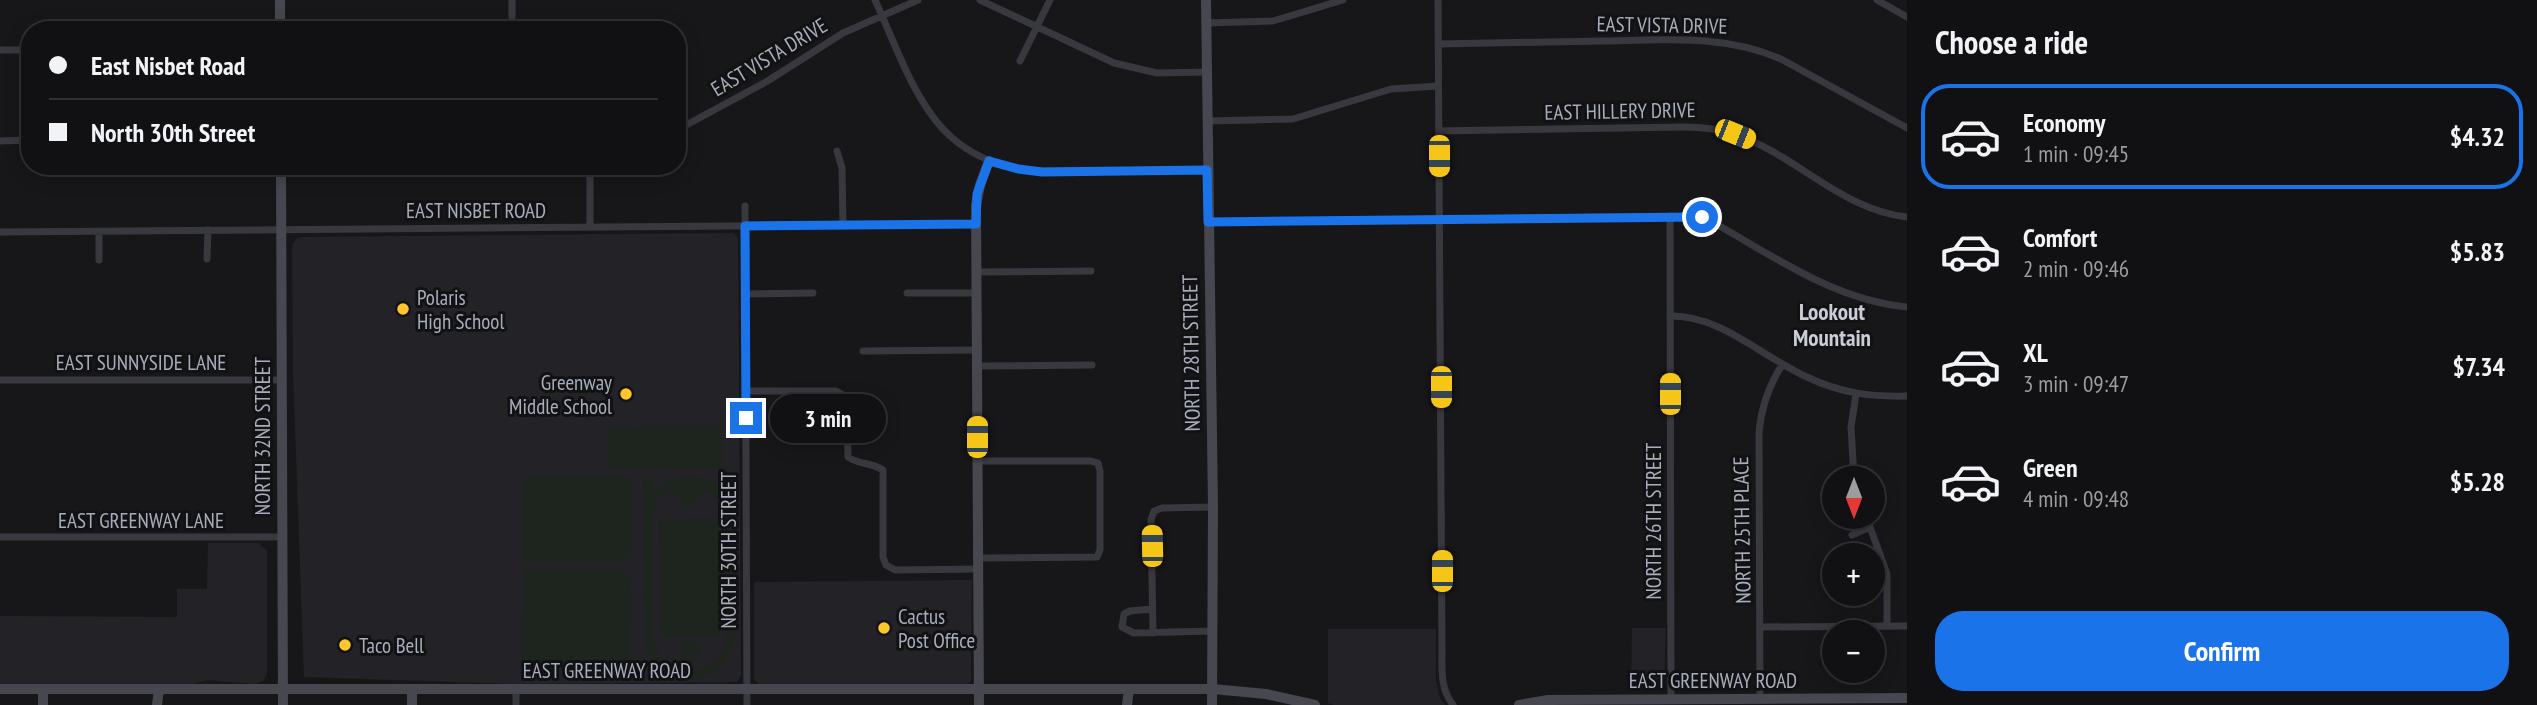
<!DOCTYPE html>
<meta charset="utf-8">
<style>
:root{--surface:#111114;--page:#1e1f22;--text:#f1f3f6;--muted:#9c9da0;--line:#303134;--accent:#1a73e8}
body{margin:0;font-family:"PT Sans Narrow",sans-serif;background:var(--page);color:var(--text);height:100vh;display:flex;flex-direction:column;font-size:26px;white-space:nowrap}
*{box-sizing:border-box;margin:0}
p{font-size:23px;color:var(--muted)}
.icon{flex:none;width:38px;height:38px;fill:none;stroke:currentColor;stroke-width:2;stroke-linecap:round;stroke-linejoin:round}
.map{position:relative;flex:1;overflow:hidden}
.sheet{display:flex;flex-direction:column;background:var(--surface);width:630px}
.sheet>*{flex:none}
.hud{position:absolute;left:21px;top:21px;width:665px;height:154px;border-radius:28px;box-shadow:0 4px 18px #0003,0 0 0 2px var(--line);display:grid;align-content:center;height:154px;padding:0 28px;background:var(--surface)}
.needle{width:46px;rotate:180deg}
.tools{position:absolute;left:1822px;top:466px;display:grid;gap:14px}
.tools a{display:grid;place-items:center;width:63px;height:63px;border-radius:50%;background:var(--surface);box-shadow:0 4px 18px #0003,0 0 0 2px var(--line);font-size:35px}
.end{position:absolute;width:32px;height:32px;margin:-16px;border:9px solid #1a73e8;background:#fff;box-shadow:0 0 0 4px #fff}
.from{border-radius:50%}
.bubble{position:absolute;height:49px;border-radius:24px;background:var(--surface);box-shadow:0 4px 18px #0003,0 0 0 2px var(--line);font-size:23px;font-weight:700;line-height:49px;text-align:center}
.car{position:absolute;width:21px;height:42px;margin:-21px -10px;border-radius:9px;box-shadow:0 0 5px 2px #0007;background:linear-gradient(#f5c518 24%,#345 0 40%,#f5c518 0 76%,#345 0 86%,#f5c518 0)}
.hud b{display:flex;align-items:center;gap:24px;height:66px;font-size:26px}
.hud b+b{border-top:2px solid var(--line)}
.hud i{width:18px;height:18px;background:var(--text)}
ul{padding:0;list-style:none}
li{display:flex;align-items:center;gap:21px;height:105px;margin:0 14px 10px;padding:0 14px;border:4px solid transparent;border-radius:28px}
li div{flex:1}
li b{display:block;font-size:26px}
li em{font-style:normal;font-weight:700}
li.on{border-color:var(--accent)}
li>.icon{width:63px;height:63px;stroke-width:1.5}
h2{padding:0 28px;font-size:32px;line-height:84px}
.action{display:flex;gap:14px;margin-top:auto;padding:14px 28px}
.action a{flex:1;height:80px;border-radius:28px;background:var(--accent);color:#fff;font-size:28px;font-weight:700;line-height:80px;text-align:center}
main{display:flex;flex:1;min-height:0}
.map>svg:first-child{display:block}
.built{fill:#232327}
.green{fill:#1d251e;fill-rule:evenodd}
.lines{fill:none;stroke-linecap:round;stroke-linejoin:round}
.street{stroke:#38383f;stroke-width:7}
.secondary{stroke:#46474f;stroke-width:10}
.route{stroke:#1a73e8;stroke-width:9}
.poi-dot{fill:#ffc52a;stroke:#121215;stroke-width:2.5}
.labels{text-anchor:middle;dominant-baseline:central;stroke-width:6;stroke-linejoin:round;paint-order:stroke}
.street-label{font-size:21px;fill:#a8adbb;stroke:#121215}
.poi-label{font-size:21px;fill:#a8adbb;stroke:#121215;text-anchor:start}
.neighbourhood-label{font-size:23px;font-weight:bold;fill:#caccd6;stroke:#121215}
</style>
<main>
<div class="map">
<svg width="1907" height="705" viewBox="0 0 1907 705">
<rect width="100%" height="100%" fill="#17171a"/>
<path class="built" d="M734,233l4,5 3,437 -4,7 -222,2 -211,-7 -11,-304 -1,-128 4,-6 5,-2z
M208,543h50l9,7v124l-4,7 -8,3 -48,-4 -14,4h-193v-68l177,1v-28h30z
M972,580l-1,102 -5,2h-207l-5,-5v-97z
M1632,628h34l-2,56 -4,5h-29z
M1328,629h108v52l4,17 5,7h-111l-6,-2z"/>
<path class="green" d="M722,426v42h-114v-41z
M734,469v170c-12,49 -69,57 -88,9l-3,-173h9l1,19c24,-21 47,-27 71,-1l1,-23zM671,489l15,14v4h5l1,-4 15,-13c10,8 15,15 18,28 0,29 0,58 1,87 0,13 2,30 -2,43 -7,18 -26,27 -44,22 -16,-5 -23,-17 -27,-32v-122l3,-13z
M529,476h102l-1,77 -9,8h-99v-78z
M718,518l2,119h-60l-1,-118z
M621,568l9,9 -1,97h-99l-8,-7 1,-98z
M687,641l16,4 -13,22 -14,-22z"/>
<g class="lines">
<path class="street" d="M875,0c39,85 56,165 167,171l165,-1
M980,0l134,63 43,10 50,-1
M1438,0l4,650c0,20 -2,38 11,55
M1877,0l30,17
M1207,23l66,-2 70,-21
M512,30v-30
M1438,44c54,-1 108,-2 162,-3 63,-1 123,-7 181,18l126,69
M0,50h30
M1020,61l30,-61
M1207,121l86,-2 98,-30 47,-3
M677,130l89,-48 77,-49 75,-33
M1439,131l245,-4c18,0 36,2 53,8 60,21 105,75 170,82
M0,141l30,-1
M837,151l5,17 1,57
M590,166v61
M745,206l2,499
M1670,216l1,484
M1208,222l487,-6 14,4c63,35 124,80 198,87
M99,231v29
M0,232l976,-8
M207,259l1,-29
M976,272l115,-1
M907,293h69
M745,294l68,-1
M1670,316c51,-1 92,41 137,61 33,16 64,20 100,19
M863,351l114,-1
M977,366l115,-1
M0,380h281
M745,391h91l9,5 2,13 1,48c11,8 23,5 35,13v87l3,8 9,5 83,-1
M977,461h114l7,2 2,8v79l-3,7 -119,1
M1854,478l-3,-51 5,-33
M1866,516l21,58v52
M1852,535l18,-8
M0,537h282
M1152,609l-22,2 -6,3 -2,13 12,6 79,-2
M1760,627l147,-1
M1153,633l-2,-113 3,-9 8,-3 51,-1
M1760,699l-1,-266c2,-25 9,-46 23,-68
M516,705v-16"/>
<path class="secondary" d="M280,0v30
M1206,0l7,507 -1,198
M281,166l2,539
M0,689h1213l53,5 49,11
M412,689v16
M43,705v-16
M157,705l2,-16
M979,705l-3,-500 4,-20 9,-24
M1127,705l2,-16
M1519,705l29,-5 359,-2"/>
</g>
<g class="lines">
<path class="route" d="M746,418l-1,-192 231,-2 1,-30 12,-33 29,8 24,3 165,-2 1,52 494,-5"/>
</g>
<g class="poi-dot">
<circle cx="403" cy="309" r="7"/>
<circle cx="626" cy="394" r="7"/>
<circle cx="884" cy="628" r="7"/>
<circle cx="345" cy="645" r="7"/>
</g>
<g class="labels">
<g class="street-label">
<text transform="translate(1662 25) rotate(1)">EAST VISTA DRIVE</text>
<text transform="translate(769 57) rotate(-31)">EAST VISTA DRIVE</text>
<text transform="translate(1620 111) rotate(-1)">EAST HILLERY DRIVE</text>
<text x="476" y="210">EAST NISBET ROAD</text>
<text transform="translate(1191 353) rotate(-91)">NORTH 28TH STREET</text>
<text x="141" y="362">EAST SUNNYSIDE LANE</text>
<text transform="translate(262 436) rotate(-90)">NORTH 32ND STREET</text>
<text x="141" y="520">EAST GREENWAY LANE</text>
<text transform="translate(1653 521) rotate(-90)">NORTH 26TH STREET</text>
<text transform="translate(1742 530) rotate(-91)">NORTH 25TH PLACE</text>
<text transform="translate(728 550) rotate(-90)">NORTH 30TH STREET</text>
<text x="607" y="670">EAST GREENWAY ROAD</text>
<text x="1713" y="680">EAST GREENWAY ROAD</text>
</g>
<g class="poi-label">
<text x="417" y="297">Polaris<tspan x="417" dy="24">High School</tspan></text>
<text x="612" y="382" text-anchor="end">Greenway<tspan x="612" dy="24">Middle School</tspan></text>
<text x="898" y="616">Cactus<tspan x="898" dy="24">Post Office</tspan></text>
<text x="359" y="645">Taco Bell</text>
</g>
<g class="neighbourhood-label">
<text x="1832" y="311">Lookout<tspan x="1832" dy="26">Mountain</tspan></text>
</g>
</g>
</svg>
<div class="tools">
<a><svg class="needle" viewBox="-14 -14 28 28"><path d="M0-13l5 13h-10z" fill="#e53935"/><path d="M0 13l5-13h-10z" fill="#9c9da0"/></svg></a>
<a>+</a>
<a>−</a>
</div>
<i class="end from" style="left:1702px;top:217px"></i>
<i class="end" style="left:746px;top:418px"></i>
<div class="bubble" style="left:770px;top:394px;width:116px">3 min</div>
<i class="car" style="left:1735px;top:134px;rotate:112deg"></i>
<i class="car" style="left:1439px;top:156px;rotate:180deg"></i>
<i class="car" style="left:1441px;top:387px;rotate:180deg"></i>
<i class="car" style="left:1670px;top:394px;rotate:0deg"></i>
<i class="car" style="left:977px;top:437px;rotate:0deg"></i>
<i class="car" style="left:1152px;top:546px;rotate:359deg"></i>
<i class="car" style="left:1442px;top:571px;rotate:0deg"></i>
<div class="hud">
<b><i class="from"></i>East Nisbet Road</b>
<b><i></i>North 30th Street</b>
</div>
</div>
<section class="sheet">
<h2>Choose a ride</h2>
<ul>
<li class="on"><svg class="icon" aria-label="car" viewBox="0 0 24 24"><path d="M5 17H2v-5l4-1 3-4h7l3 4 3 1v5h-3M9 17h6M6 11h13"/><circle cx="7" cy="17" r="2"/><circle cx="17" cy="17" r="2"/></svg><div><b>Economy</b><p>1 min · 09:45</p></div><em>$4.32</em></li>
<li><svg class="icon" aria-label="car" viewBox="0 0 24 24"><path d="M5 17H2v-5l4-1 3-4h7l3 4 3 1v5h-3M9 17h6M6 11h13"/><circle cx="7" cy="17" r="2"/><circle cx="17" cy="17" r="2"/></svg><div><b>Comfort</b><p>2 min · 09:46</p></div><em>$5.83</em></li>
<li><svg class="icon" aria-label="car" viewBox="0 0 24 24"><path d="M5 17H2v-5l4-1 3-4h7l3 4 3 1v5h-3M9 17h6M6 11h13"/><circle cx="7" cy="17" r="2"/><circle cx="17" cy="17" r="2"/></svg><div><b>XL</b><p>3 min · 09:47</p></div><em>$7.34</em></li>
<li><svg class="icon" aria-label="car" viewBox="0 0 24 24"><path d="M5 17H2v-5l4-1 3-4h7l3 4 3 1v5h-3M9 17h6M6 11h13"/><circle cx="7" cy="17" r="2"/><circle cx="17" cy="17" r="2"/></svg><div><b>Green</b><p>4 min · 09:48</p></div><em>$5.28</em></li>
</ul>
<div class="action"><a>Confirm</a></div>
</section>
</main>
